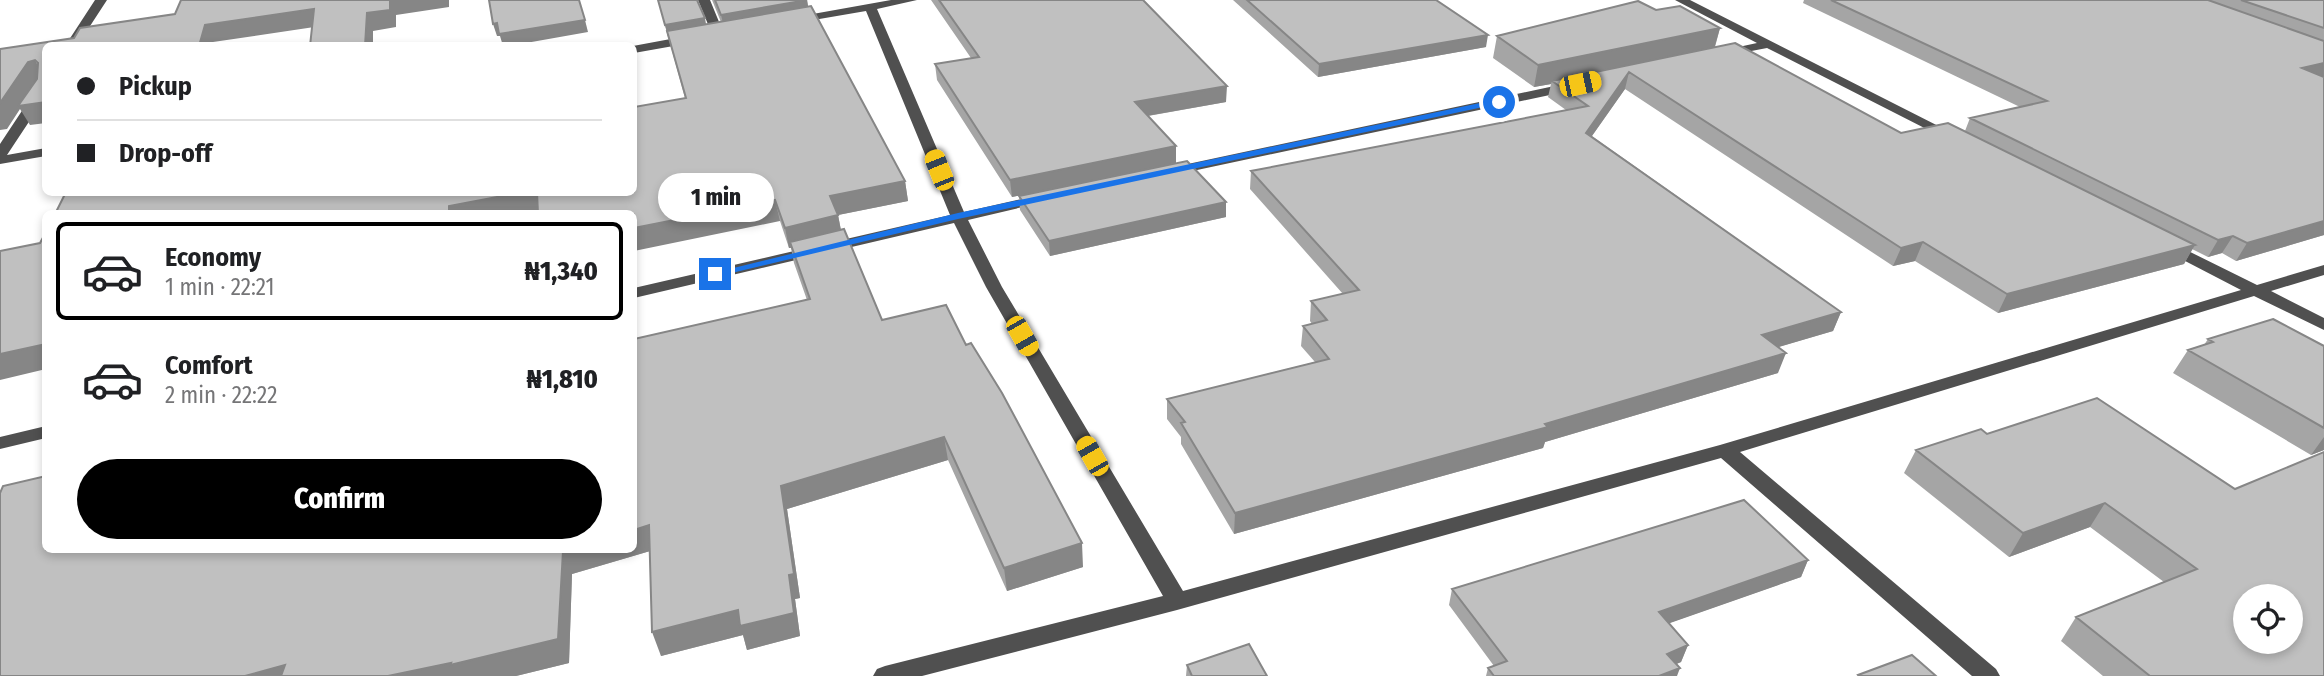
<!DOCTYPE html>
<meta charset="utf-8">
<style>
:root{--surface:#fff;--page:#f2f2f2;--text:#202124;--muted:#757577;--line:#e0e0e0;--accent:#000}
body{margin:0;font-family:"Fira Sans Condensed",sans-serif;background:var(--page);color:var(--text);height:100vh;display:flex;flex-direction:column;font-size:26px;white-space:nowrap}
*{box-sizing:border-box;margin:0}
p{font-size:23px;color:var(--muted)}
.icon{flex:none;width:38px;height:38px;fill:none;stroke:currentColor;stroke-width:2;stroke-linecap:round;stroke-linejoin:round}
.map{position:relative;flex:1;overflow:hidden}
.sheet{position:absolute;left:42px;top:210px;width:595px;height:343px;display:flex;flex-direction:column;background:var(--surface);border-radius:10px;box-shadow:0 4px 10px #0003}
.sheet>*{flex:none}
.banner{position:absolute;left:42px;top:42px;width:595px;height:154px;border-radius:10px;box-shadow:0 4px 10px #0003;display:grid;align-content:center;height:154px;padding:0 35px;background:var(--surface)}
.buttons{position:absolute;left:2233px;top:584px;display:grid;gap:14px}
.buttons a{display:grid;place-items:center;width:70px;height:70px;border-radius:50%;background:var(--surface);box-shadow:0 4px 10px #0003;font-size:35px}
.end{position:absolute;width:32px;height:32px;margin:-16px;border:9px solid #1a73e8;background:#fff;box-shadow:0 0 0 4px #fff}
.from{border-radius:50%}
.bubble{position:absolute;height:49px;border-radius:24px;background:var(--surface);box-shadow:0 4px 10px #0003;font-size:23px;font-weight:800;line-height:49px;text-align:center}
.car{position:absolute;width:21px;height:42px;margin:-21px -10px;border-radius:9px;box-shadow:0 0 5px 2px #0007;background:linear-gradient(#f5c518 24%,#345 0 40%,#f5c518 0 76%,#345 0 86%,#f5c518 0)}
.banner b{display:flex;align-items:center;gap:24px;height:66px;font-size:26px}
.banner b+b{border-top:2px solid var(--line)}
.banner i{width:18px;height:18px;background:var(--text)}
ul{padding:12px 0 0;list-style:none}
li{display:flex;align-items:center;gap:21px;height:98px;margin:0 14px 10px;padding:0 21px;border:4px solid transparent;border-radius:10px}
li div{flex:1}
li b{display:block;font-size:26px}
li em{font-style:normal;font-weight:800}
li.on{border-color:var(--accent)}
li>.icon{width:63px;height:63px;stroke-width:1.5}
.cta{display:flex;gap:14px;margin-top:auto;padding:14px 35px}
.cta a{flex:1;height:80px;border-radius:42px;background:var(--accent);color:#fff;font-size:28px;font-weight:800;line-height:80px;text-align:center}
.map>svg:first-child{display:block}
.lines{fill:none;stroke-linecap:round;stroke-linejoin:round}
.minor{fill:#505050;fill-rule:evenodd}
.wall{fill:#a5a5a5}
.shaded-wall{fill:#868686}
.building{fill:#c0c0c0;stroke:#868686;stroke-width:2;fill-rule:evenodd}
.route{fill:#1a73e8}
</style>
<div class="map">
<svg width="2324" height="676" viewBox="0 0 2324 676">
<rect width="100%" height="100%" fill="#fff"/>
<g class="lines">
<path class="minor" d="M95,0h12l-30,46h-12z
M698,0h12l14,34 -2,3 -10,-3z
M891,0h26l-40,9 87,203 79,-18 7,4 -2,3 -80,19 34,67 181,304 537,-146 521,-155 -79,-41 -2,-3 2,-3 6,-2 89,44 67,-20v10l-53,16 53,27v12l-70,-34 -514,156 256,217 4,7h-28l-251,-218 -544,152 -255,66h-49l4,-7 8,-3 278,-70 -177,-309 -32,-64 -320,75v-10l316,-73 -84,-204 -70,12 -6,-3 6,-3z
M1675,0h15l270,137 -2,3h-10l-181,-92 -47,9v-6l37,-8z
M692,35l4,1v6l-62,11 -1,-7z
M46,81v15l-39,59 39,-7v8l-46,8v-20l41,-62z
M1573,82l6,4 -1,3 -409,87 -7,-4 7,-4z
M46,426v12l-46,11v-12z"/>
</g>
<path class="wall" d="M658,0l48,24 15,-2 -9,-22h95l1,6 97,175 3,20 -70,14 3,15 41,90 84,25 117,222 -76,24 -59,-131 -161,49 13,89 -5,1 5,37 -53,14 -4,-15 -82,21 -11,-105 -78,23 -3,89 -53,13h-516l634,-126 173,-250 -13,-37 -3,-15h-2l-9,-27 -242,-9 96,-20 51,-94z
M931,0h212l83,102 -78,14 28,30v17l-164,34 -75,-117 -2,-16 36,-6z
M1233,0h203l50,47 -168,30z
M1804,0h520v76l-1,1 1,158 -88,26 -14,-8 -14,4 -16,-8 -8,15 -186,49 -83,-52 -22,5 -268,-177 -33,47 249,176 -8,19 -55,16v26l-233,69 -2,6 -309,86 -53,-90v-7l-14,-18v-20l148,-37 -14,-16 2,-20 9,-2 -2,-3 1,-20 32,-7 -93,-105 1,-18 315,-61 -18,-13 3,-13 -17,3 -41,-29 4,-22 159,-26 64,18 -5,19 186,86 64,-2 5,-13 50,-11 -217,-104z
M1019,196l207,6v15l-176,39 -30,-46z
M2208,339l116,7v104l-13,5 -138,-82 15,-23 16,-5z
M1987,434l248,55 89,187h-221l-42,-35 15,-24 88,-35 -74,-55 -81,30 -105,-84 12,-23z
M1808,560l-7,17 -132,46 19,22 -7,17 -5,2 1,12h-191l2,-8 6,-2 -45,-61 3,-16z
M1187,665l80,11h-81z"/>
<path class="shaded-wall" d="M390,0h59v7l-53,8v12l-23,4v15h-8l2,-33z
M807,0l2,12 -85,15 -3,-12z
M314,9l7,17 -108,16 -1,4h-13l6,-21z
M705,18l2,12 -39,7 -3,-12z
M585,20l3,12 -79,14h-6l-3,-10h-3l-4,-12z
M1720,28l-6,21 -162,32 -1,3 -17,3 4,-22z
M1488,35l-2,12 -168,30 1,-13z
M35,60l10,18 1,45 -16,2 -10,-16 -13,20 -7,1v-27l28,-41z
M2324,63v13l-31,8 9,-16z
M1629,72l-4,17 -43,61 4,-17z
M1227,86l-1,16 -91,16v-16z
M1176,146v17l-164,34 -2,-17z
M905,181l3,20 -70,14 4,21 -52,6 1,6h-2l-4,-20 45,-32z
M524,192h13l6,19 -15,3h-79v-8z
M775,200l5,21 -146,30v-23z
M1226,202v15l-176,39 -1,-15z
M2324,221v14l-88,26 11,-18z
M2233,236l-11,17 -14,4 10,-17z
M1923,242l-8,19 -22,5 8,-18z
M2195,245l-11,19 -186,49 9,-19z
M1841,312l-8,19 -78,23 7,-19z
M46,344v25l-46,11v-26z
M1786,353l-8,20 -233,69 -2,6 -309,86 1,-21z
M944,437l4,23 -161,49 13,89 -5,1 5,37 -53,14 -4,-15 -82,21 -9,-24 129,-146z
M2324,437v13l-13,5z
M2105,503l-15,24 -81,30 14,-24z
M649,525l8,24 -85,25 -3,89 -53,13h-128l175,-125 4,-1h67v-20z
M1082,543l1,24 -76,24 -3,-23z
M1808,560l-7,17 -148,52 6,-17z
M1688,645l-7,17 -20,9 6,-17z
M285,665l7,11h-47z
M1680,668l-3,8h-18z"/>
<path class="building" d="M181,0h209v10l-23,3 -2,33h-55l4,-37 -109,16 -6,21h-153v56l-28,4 19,-27 1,-16 -3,-3 -7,2 -28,41v-54l74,-11 6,-10 95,-14z
M489,0h90l6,20 -86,14 -2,-11 -4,1z
M658,0h39l8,18 -40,7z
M715,0h92l-86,15z
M939,0h204l84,86 -92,16 41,44 -166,34 -75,-116 44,-7z
M1247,0h189l52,35 -169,29z
M1831,0h377l116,41v22l-22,5 22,9v144l-77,22 -14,-7 -15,4 -248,-122 77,-17z
M2241,0h83v28z
M1638,1l18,9 24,-4 40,22 -182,37 -41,-29z
M811,6l94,175 -75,15 8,19 -53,13 -10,-28 -141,28v-14h-96l-1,-22h97v-85l52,-9 -19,-67z
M1735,43l166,90 47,-10 247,122 -188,49 -84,-52 -22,6 -272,-176 -43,61 255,179 -79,23 24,18 -241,71 3,3 -313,86 -54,-90 4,-1 -18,-23 162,-40 -26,-33 24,-6 -16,-19 48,-11 -108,-119 337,-65 -36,-25z
M1187,161l39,41 -177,39 -30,-45z
M66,192h458l-75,14v8h-394z
M844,229l38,91 64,-15 20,40 5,-2 31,50 80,150 -78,25 -60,-131 -163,49 13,88 -5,1 5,38 -54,13 -2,-16 -86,22 -3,-107 -15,5v-191l176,-40 -20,-57z
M46,232v112l-46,10v-103l40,-8z
M2273,319l51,27v82l-136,-78 25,-8 -5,-3z
M2097,398l138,91 89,-37v224h-174l-74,-59 121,-48 -92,-66 -82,30 -107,-83 65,-21 6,5zM2245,597h46v45h-46z
M46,476v74h521l-4,1 -5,88 -108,26 1,-2 -63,13h-107l4,-11 -40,11h-245v-183l3,-7z
M1744,500l64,60 -149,52 29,33 -21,9 13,14 -21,8h-165l-6,-8 19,-7 -55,-72z
M1249,644l18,32h-75l-5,-11z
M1912,655l24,21h-77l-1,-1z"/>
<path class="route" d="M1499,99l3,4 -544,116 -243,58 -6,-3 249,-61z"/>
</svg>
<div class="buttons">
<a><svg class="icon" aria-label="locate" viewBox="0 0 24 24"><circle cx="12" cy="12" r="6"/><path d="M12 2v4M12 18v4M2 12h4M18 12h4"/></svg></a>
</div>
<i class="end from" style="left:1499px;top:102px"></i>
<i class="end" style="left:715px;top:274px"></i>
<div class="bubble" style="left:658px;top:173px;width:116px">1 min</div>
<i class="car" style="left:1580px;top:84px;rotate:78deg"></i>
<i class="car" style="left:939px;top:170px;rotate:338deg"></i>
<i class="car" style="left:1022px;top:336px;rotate:150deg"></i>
<i class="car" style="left:1092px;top:456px;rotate:330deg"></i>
<div class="banner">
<b><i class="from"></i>Pickup</b>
<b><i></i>Drop-off</b>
</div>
<section class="sheet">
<ul>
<li class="on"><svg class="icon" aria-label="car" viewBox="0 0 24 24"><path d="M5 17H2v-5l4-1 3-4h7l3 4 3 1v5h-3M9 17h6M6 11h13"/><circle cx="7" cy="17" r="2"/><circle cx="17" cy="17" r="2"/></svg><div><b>Economy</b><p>1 min · 22:21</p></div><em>₦1,340</em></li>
<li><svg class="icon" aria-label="car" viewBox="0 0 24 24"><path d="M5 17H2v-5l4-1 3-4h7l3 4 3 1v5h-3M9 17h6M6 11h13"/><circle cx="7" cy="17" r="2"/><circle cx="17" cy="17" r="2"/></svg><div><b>Comfort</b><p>2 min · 22:22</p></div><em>₦1,810</em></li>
</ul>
<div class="cta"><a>Confirm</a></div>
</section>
</div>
